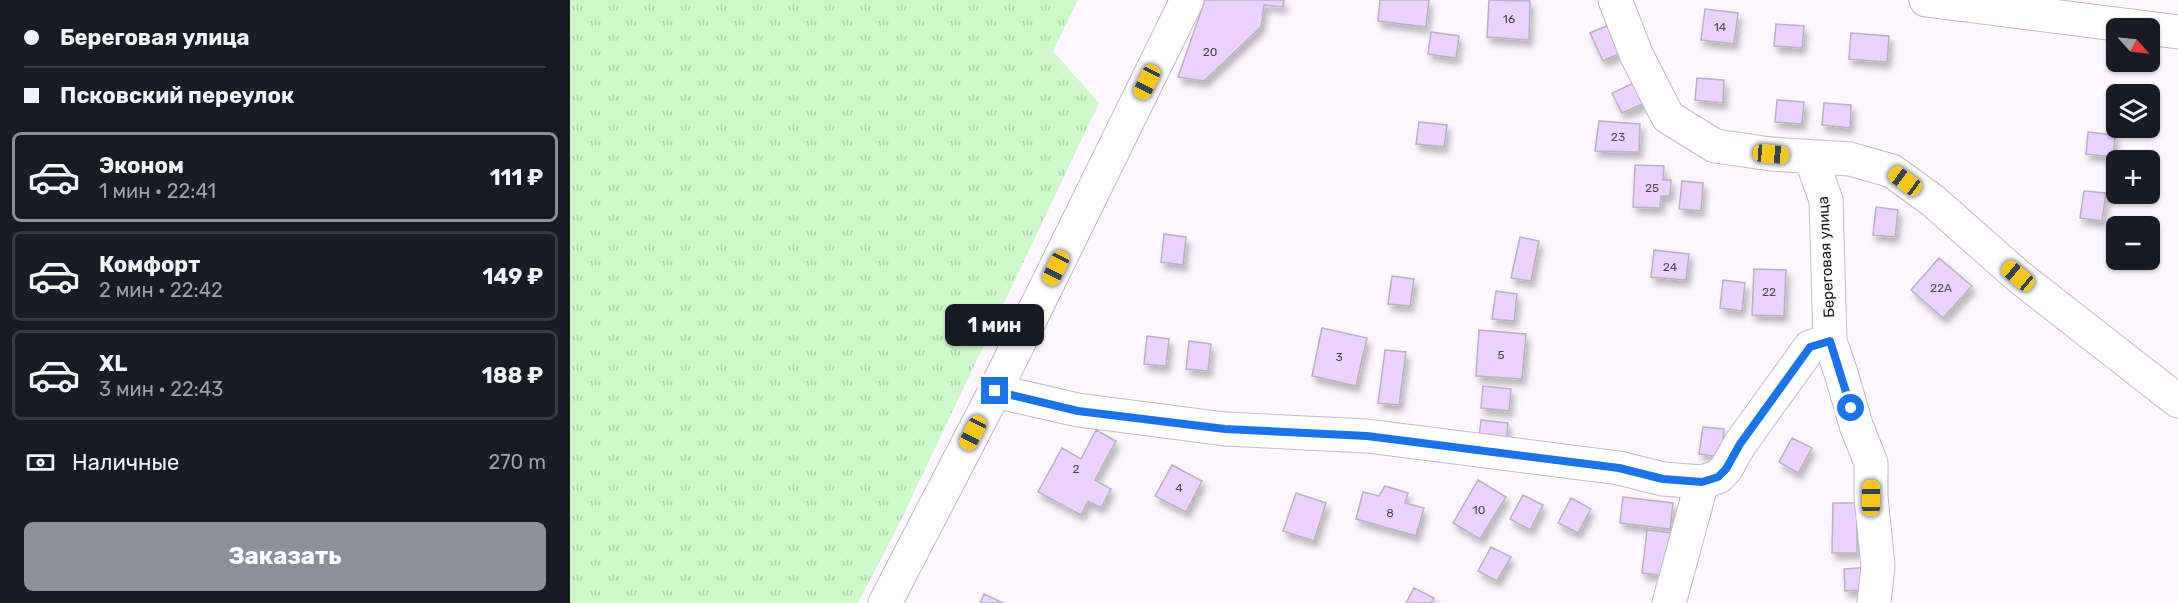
<!DOCTYPE html>
<html lang="ru">
<meta charset="utf-8">
<style>
:root{--surface:#171b24;--page:#20242c;--text:#f1f3f6;--muted:#9ea1a6;--line:#363941;--accent:#8c9099}
body{margin:0;font-family:Rubik,sans-serif;background:var(--page);color:var(--text);height:100vh;display:flex;flex-direction:column;font-size:22px;white-space:nowrap}
*{box-sizing:border-box;margin:0}
p{font-size:20px;color:var(--muted)}
.icon{flex:none;width:33px;height:33px;fill:none;stroke:currentColor;stroke-width:2;stroke-linecap:round;stroke-linejoin:round}
.map{position:relative;flex:1;overflow:hidden}
.panel{display:flex;flex-direction:column;background:var(--surface);width:570px}
.panel>*{flex:none}
.hud{display:grid;align-content:center;height:132px;padding:0 24px;background:var(--surface)}
.needle{width:39px;rotate:117deg}
.fabs{position:absolute;left:1536px;top:18px;display:grid;gap:12px}
.fabs a{display:grid;place-items:center;width:54px;height:54px;border-radius:9px;background:var(--surface);box-shadow:0 2px 4px #0004;font-size:30px}
.end{position:absolute;width:27px;height:27px;margin:-14px;border:8px solid #1a73e8;background:#fff;box-shadow:0 0 0 3px #fff}
.from{border-radius:50%}
.bubble{position:absolute;height:42px;border-radius:9px;background:var(--surface);box-shadow:0 2px 4px #0004;font-size:20px;font-weight:700;line-height:42px;text-align:center}
.car{position:absolute;width:18px;height:36px;margin:-18px -9px;border-radius:8px;box-shadow:0 0 4px 2px #0007;background:linear-gradient(#f5c518 24%,#345 0 40%,#f5c518 0 76%,#345 0 86%,#f5c518 0)}
.hud b{display:flex;align-items:center;gap:21px;height:57px;font-size:22px}
.hud b+b{border-top:2px solid var(--line)}
.hud i{width:15px;height:15px;background:var(--text)}
ul{padding:0;list-style:none}
li{display:flex;align-items:center;gap:18px;height:90px;margin:0 12px 9px;padding:0 12px;border:3px solid var(--line);border-radius:9px}
li div{flex:1}
li b{display:block;font-size:22px}
li em{font-style:normal;font-weight:700}
li.current{border-color:var(--accent)}
li>.icon{width:54px;height:54px;stroke-width:1.5}
.pay{display:flex;align-items:center;gap:15px;height:66px;padding:0 24px;font-size:22px}
.pay p{margin-inline-start:auto}
.cta{display:flex;gap:12px;margin-top:auto;padding:12px 24px}
.cta a{flex:1;height:69px;border-radius:9px;background:var(--accent);color:#fff;font-size:24px;font-weight:700;line-height:69px;text-align:center}
main{display:flex;flex:1;min-height:0}
.map>svg:first-child{display:block}
.grass{fill:url(#grass-tufts)}
.building{fill:#ecd2ff;stroke:#bab1c1;stroke-width:1.5;filter:url(#shadow)}
.lines{fill:none;stroke-linecap:round;stroke-linejoin:round}
.minor-casing{stroke:#c1b8c8;stroke-width:35}
.minor{stroke:#fff;stroke-width:33}
.route{stroke:#1a73e8;stroke-width:8}
.labels{text-anchor:middle;dominant-baseline:central;stroke-width:4.5;stroke-linejoin:round;paint-order:stroke}
.number-label{font-size:12px;fill:#4e4656}
.street-label{font-size:15px;fill:#1a171d;stroke:#fff}
</style>
<main>
<section class="panel">
<div class="hud">
<b><i class="from"></i>Береговая улица</b>
<b><i></i>Псковский переулок</b>
</div>
<ul>
<li class="current"><svg class="icon" aria-label="car" viewBox="0 0 24 24"><path d="M5 17H2v-5l4-1 3-4h7l3 4 3 1v5h-3M9 17h6M6 11h13"/><circle cx="7" cy="17" r="2"/><circle cx="17" cy="17" r="2"/></svg><div><b>Эконом</b><p>1 мин · 22:41</p></div><em>111 ₽</em></li>
<li><svg class="icon" aria-label="car" viewBox="0 0 24 24"><path d="M5 17H2v-5l4-1 3-4h7l3 4 3 1v5h-3M9 17h6M6 11h13"/><circle cx="7" cy="17" r="2"/><circle cx="17" cy="17" r="2"/></svg><div><b>Комфорт</b><p>2 мин · 22:42</p></div><em>149 ₽</em></li>
<li><svg class="icon" aria-label="car" viewBox="0 0 24 24"><path d="M5 17H2v-5l4-1 3-4h7l3 4 3 1v5h-3M9 17h6M6 11h13"/><circle cx="7" cy="17" r="2"/><circle cx="17" cy="17" r="2"/></svg><div><b>XL</b><p>3 мин · 22:43</p></div><em>188 ₽</em></li>
</ul>
<div class="pay"><svg class="icon" aria-label="cash" viewBox="0 0 24 24"><path d="M3 7h18v10H3z"/><circle cx="12" cy="12" r="2"/></svg>Наличные<p>270 m</p></div>
<div class="cta"><a>Заказать</a></div>
</section>
<div class="map">
<svg width="1608" height="603" viewBox="0 0 1608 603">
<defs>
<pattern id="grass-tufts" width="24" height="20" patternUnits="userSpaceOnUse" patternTransform="scale(1.5)"><rect width="24" height="20" fill="#cef7cc"/><path d="M3 7l-1-3M5 7V3M7 7l1-3M15 17l-1-3M17 17v-4M19 17l1-3" fill="none" stroke="#b0d3af"/></pattern>
<filter id="shadow"><feDropShadow dx="3.5" dy="6" stdDeviation="3" flood-color="#0004"/></filter>
</defs>
<rect width="100%" height="100%" fill="#fcf8fe"/>
<path class="grass" d="M0,0h508l-25,51 46,52 -200,421 -41,79h-288z"/>
<path class="building" d="M635,0h79l-1,7 -19,-2 -3,22 -57,54 -26,-4z
M810,0h49l-3,27 -48,-6z
M919,0l41,1 -1,39 -42,-3z
M1135,9l33,4 -4,31 -33,-4z
M1046,22l13,27 -26,12 -13,-28z
M1206,24l28,2 -2,22 -28,-2z
M861,32l28,4 -3,22 -28,-4z
M1281,33l38,3 -2,26 -38,-3z
M1127,78l27,2 -1,23 -28,-3z
M1068,81l9,21 -25,11 -10,-20z
M1207,100l27,2 -2,22 -27,-2z
M1254,103l27,2 -1,23 -28,-3z
M1029,121l41,3 -1,28 -44,-1z
M849,122l28,3 -3,22 -28,-3z
M1518,132l27,3 -2,22 -27,-3z
M1065,165l29,1 -1,14h8l-1,16h-9l-1,12 -27,-1z
M1112,181l21,2 -2,28 -22,-2z
M1514,191l22,2 -4,28 -22,-3z
M1306,207l22,3 -3,27 -22,-2z
M594,234l22,3 -3,28 -22,-3z
M950,237l19,4 -8,40 -20,-3z
M1084,250l35,4 -3,26 -35,-3z
M1369,258l33,28 -29,32 -32,-28z
M1184,269l32,1 -2,46 -32,-1z
M822,276l22,3 -4,27 -22,-2z
M1153,280l22,3 -3,28 -22,-3z
M926,291l21,3 -3,27 -22,-2z
M752,328l45,10 -11,48 -44,-10z
M909,330l47,4 -4,45 -46,-3z
M577,336l22,3 -3,27 -22,-2z
M619,341l22,3 -3,27 -22,-2z
M815,350l21,2 -7,53 -21,-2z
M913,386l28,3 -2,22 -28,-3z
M911,420l27,3 -2,22 -27,-8z
M1133,427l21,2 -3,28 -22,-3z
M526,430l20,11 -21,39 16,9 -10,19 -13,-7 -7,14 -43,-23 24,-44 19,11z
M1222,438l20,10 -14,25 -19,-11z
M602,465l30,16 -16,31 -31,-16z
M908,480l28,17 -26,42 -27,-16z
M815,486l23,7 -3,10 19,5 -8,28 -60,-17 7,-27 16,4z
M726,493l30,10 -12,38 -31,-10z
M953,495l20,10 -13,25 -20,-11z
M1053,497l50,6 -3,26 -50,-6z
M1001,498l20,11 -13,24 -20,-10z
M1263,503h24v50h-25z
M1077,530l25,3 -6,43 -24,-3z
M921,547l20,10 -14,24 -19,-10z
M1301,567l2,22 -28,2 -1,-22z
M844,588l20,10 -3,5h-25z
M414,594l19,9h-23z"/>
<g class="lines">
<defs>
<path id="minor" d="M1045,0l22,56 31,61 47,29 56,8 79,5 42,12 40,29 86,76 160,125
M1356,0l252,32
M1241,158l15,42 4,141 11,32 15,52 15,38v34l7,69 -4,37
M425,391l83,19 147,19 142,7 252,32 44,11 39,3 16,-5 8,-8 14,-25 70,-97 20,-6
M315,603l110,-212 192,-391
M1099,603l33,-121"/>
</defs>
<use href="#minor" class="minor-casing"/>
<use href="#minor" class="minor"/>
</g>
<g class="lines">
<path class="route" d="M425,391l83,20 147,18 142,7 252,32 44,11 39,3 16,-5 8,-8 14,-25 70,-97 20,-6 21,67"/>
</g>
<g class="labels">
<g class="number-label">
<text x="939" y="19">16</text>
<text x="1150" y="27">14</text>
<text x="640" y="52">20</text>
<text x="1048" y="137">23</text>
<text x="1082" y="188">25</text>
<text x="1100" y="267">24</text>
<text x="1371" y="288">22А</text>
<text x="1199" y="292">22</text>
<text x="931" y="355">5</text>
<text x="769" y="357">3</text>
<text x="506" y="469">2</text>
<text x="609" y="488">4</text>
<text x="909" y="510">10</text>
<text x="820" y="513">8</text>
</g>
<g class="street-label">
<text transform="translate(1256 257) rotate(-93)">Береговая улица</text>
</g>
</g>
</svg>
<div class="fabs">
<a><svg class="needle" viewBox="-14 -14 28 28"><path d="M0-13l5 13h-10z" fill="#e53935"/><path d="M0 13l5-13h-10z" fill="#9ea1a6"/></svg></a>
<a><svg class="icon" aria-label="layers" viewBox="0 0 24 24"><path d="M12 4l9 5-9 5-9-5zM3 14l9 5 9-5"/></svg></a>
<a>+</a>
<a>−</a>
</div>
<i class="end from" style="left:1281px;top:408px"></i>
<i class="end" style="left:425px;top:391px"></i>
<div class="bubble" style="left:375px;top:304px;width:99px">1 мин</div>
<i class="car" style="left:577px;top:82px;rotate:206deg"></i>
<i class="car" style="left:1201px;top:154px;rotate:95deg"></i>
<i class="car" style="left:1335px;top:181px;rotate:306deg"></i>
<i class="car" style="left:486px;top:268px;rotate:206deg"></i>
<i class="car" style="left:1448px;top:276px;rotate:310deg"></i>
<i class="car" style="left:403px;top:433px;rotate:207deg"></i>
<i class="car" style="left:1301px;top:498px;rotate:0deg"></i>
</div>
</main>
